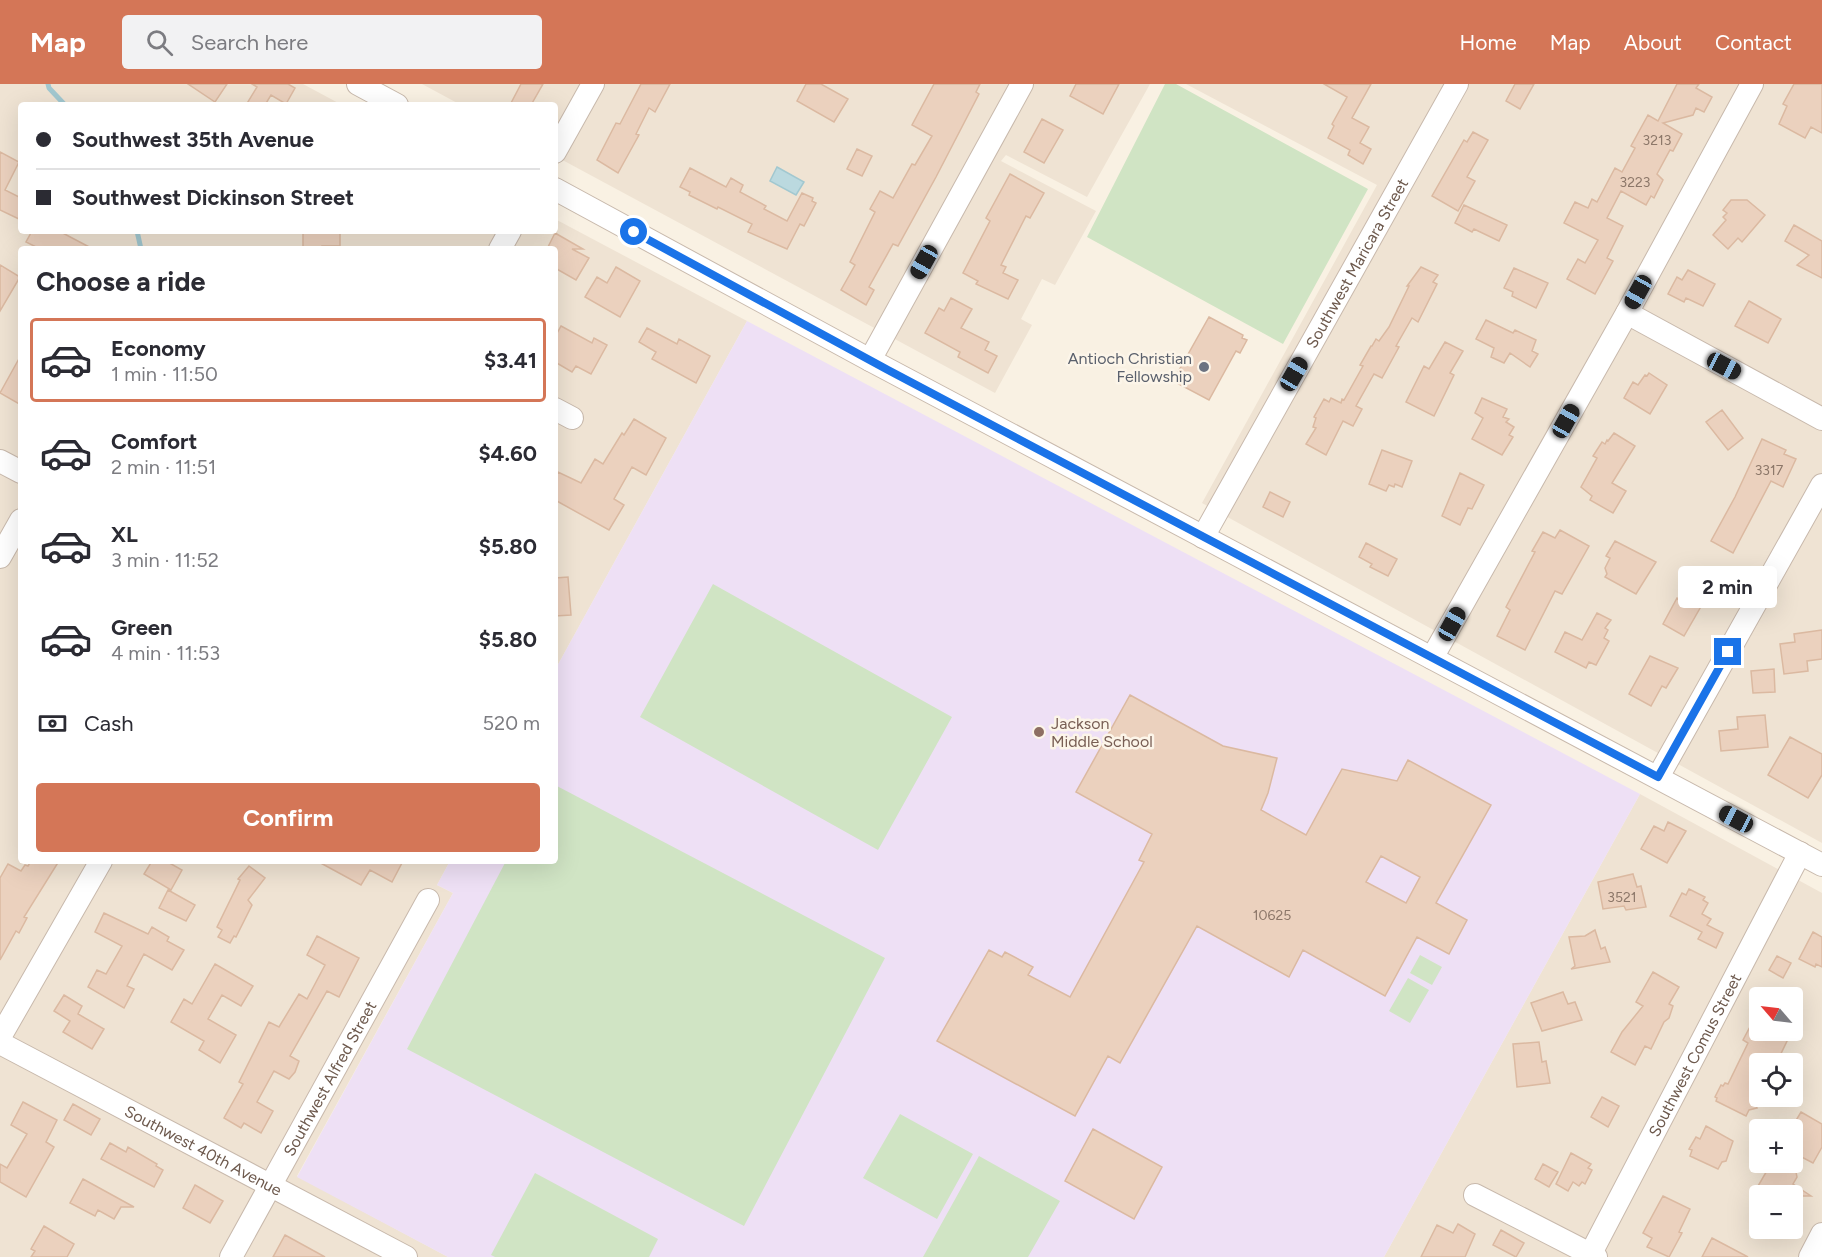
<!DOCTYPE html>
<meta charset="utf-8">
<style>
:root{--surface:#fff;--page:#f2f2f3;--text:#2b2b33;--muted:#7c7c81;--line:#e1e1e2;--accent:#d47657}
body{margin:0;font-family:Figtree,sans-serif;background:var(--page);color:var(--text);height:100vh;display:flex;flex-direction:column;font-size:22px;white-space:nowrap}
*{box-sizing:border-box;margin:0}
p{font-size:20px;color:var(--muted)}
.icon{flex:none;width:33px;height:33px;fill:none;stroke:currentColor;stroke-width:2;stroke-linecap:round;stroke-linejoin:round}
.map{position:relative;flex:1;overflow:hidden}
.sheet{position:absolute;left:18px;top:162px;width:540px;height:618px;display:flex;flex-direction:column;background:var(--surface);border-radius:6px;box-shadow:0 6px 24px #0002}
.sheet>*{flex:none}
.guide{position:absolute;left:18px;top:18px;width:540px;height:132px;border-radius:6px;box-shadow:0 6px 24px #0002;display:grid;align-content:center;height:132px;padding:0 18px;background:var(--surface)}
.needle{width:39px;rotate:298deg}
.controls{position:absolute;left:1749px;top:903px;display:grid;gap:12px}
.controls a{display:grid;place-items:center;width:54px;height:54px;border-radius:6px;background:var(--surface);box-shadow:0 6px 24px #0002;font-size:30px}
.end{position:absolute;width:27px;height:27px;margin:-14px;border:8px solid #1a73e8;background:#fff;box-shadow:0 0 0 3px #fff}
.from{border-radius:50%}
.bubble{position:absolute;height:42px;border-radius:6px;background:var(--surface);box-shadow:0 6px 24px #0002;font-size:20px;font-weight:700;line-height:42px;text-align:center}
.car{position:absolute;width:18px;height:36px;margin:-18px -9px;border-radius:8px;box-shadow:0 0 4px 2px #0007;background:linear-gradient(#222 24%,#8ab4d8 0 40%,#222 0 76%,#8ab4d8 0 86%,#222 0)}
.guide b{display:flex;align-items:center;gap:21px;height:57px;font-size:22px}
.guide b+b{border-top:2px solid var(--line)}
.guide i{width:15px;height:15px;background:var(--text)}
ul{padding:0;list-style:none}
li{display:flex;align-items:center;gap:18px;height:84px;margin:0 12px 9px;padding:0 6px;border:3px solid transparent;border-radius:6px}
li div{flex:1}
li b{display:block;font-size:22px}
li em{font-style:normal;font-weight:700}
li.current{border-color:var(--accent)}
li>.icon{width:54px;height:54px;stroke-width:1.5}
h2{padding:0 18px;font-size:27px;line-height:72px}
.pay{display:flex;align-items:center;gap:15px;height:66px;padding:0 18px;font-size:22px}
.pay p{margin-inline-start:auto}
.action{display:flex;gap:12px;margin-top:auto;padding:12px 18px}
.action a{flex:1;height:69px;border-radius:6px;background:var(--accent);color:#fff;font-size:24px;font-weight:700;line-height:69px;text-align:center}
header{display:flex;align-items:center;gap:36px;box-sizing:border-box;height:84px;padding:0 30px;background:var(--accent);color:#fff}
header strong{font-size:28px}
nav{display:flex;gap:33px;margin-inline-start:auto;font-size:21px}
.search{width:420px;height:54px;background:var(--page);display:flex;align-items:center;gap:15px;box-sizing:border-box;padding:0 21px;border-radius:6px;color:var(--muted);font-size:22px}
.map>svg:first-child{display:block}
.residential{fill:#efe3d3;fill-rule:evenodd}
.education{fill:#eee0f5}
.green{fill:#d0e4c4}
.water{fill:#bbd9df;stroke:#a2c8d0;stroke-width:1.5}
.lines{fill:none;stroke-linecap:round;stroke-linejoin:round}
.stream{stroke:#a2c8d0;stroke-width:5}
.building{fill:#ebd1be;stroke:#dbb9a1;stroke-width:1.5;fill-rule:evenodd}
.minor-casing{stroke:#c8b9ac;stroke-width:24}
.minor{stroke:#fff;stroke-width:22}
.route{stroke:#1a73e8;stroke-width:8}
.worship-dot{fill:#6b7280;stroke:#fcf5e9;stroke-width:2}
.education-dot{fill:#8d6e63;stroke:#fcf5e9;stroke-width:2}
.labels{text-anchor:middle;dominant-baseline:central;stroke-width:5;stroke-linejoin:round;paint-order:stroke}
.number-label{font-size:14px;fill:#8c7769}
.street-label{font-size:16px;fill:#6d594d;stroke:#fcf5e9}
.worship-label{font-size:16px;fill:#5b616d;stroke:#fcf5e9;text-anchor:end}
.education-label{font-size:16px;fill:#785e54;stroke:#fcf5e9;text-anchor:start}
</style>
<header>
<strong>Map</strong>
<div class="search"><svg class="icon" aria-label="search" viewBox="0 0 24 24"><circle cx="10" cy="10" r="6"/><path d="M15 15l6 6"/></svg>Search here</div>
<nav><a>Home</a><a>Map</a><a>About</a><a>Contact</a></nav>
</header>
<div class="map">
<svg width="1822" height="1173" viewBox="0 0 1822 1173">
<rect width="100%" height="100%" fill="#f9f1e3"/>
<path class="residential" d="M0,0h303l39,21h-321v126h534v-12l192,102 -192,349v-421h-534v612h429l-13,24 16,8 -156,283 151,81h-448z
M422,0h728l-63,113 -81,-42 -5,6 95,50 -41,74 -13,-6 -21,40 11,6 -37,68 -440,-237v-51h-94z
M1186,0h636v759l-620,-340 175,-318z
M1640,710l182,99v364h-438zM1760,914h32v32h-32zM1760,980h32v32h-32zM1760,1046h32v32h-32zM1760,1112h32v32h-32z"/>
<path class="education" d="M747,237l893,473 -256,463h-936l-151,-80 156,-284 -16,-8 13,-24h105v-191z"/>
<path class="green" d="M1165,0h11l192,105 -85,155 -196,-107z
M713,500l239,133 -74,133 -238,-133z
M555,701l330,173 -141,268 -337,-177 99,-188h49z
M1420,871l22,12 -10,18 -22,-12z
M1408,894l21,12 -19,33 -21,-12z
M900,1030l73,40 -36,65 -74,-41z
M979,1072l81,45 -32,56h-105z
M535,1089l123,66 -9,18h-154l-4,-2z"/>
<path class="water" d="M777,83l27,15 -8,13 -26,-14z"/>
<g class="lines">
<path class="stream" d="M48,0l1,4 16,17
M137,147l4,18"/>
</g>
<path class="building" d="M188,0h39l-12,18z
M252,0h36l7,4 -9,16 -15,-9 -6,10h-19l11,-18z
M521,0h22l-12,21h-21z
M641,0h29l-15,28 -6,-4 -13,26 3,1 -21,38 -21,-13 19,-37 4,1z
M806,0h15l27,15 -14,23 -37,-21z
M934,0h46l-4,8 3,2 -43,83 -38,69 -5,-2 -24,43 5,3 -8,15 -25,-15 14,-25 -5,-3 25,-50 -5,-3 10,-18 13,7 19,-34 3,1 17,-29 -20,-11z
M1076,0h43l-16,30 -33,-18z
M1324,0h47l-19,34 17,9 -9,16 11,6 -8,15 -15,-9 2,-5 -22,-12 6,-12 -2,-2 15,-27z
M1515,0h19l-14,25 -14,-8z
M1677,0h22l-3,4 16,9 -8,15 -8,-4 -3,7 -30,8 19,11 -9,17 -3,-1 -13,24 6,6 -9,18 -3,-2 -5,9 -25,-14 -14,27 16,8 -16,32 6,3 -18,33 -28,-15 11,-20 7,4 13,-23 -34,-17 11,-21 13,6 4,-9 5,3 18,-34 7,4 13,-24 -4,-2 17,-31 10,6z
M1794,0h28v49l-11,-6 -6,11 -26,-14 8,-18 -4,-2z
M1042,35l21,11 -19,33 -20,-11z
M1473,48l15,8 -21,37 8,4 -17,30 -26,-15 32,-56 3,2z
M857,65l15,7 -10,20 -15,-7z
M0,68l19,10 -14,28 16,8v22l-21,-10z
M690,84l36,19 5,-9 12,7 -3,7 26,14 -2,3 23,12 15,-28 11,5 -1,3 4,2 -12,23 -4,-2 -13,25 -39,-17 4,-8 -34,-17 -1,2 -28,-14 1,-3 -10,-5z
M1010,90l34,19 -14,25 -4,-2 -25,49 5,2 -3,6 15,7 -10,19 -32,-15 2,-3 -15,-8 27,-52 -4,-3z
M1731,116h16l18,15 -23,27 -4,-4 -10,11 -15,-14 13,-15 -3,-3 4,-4 -4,-3z
M1464,121l43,20 -8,16 -25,-12 -2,3 -17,-9z
M1794,141l28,16v37l-25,-13 12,-10 -24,-14z
M32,147h27l34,18h-53l-14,-7z
M303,147h37v15h-18v3h-19z
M555,149l28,16h-11l17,9 -13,22 -21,-12v-19h-8z
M0,181l20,12 -20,34z
M616,183l24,14 -20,36 -35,-20 12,-20 10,6z
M1421,183l17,8 -5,7 4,2 -19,38 -6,-4 -16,28 3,1 -17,31 -8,-4 -18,32 6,3 -9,17 -10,-5 -17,34 -20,-11 10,-16 -3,-1 3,-9 -2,-1 10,-18 5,3 2,-4 10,5 1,-4 2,1 19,-34 -3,-1 11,-19h1l4,-7 3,2 10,-14 20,-41h-2z
M1514,184l34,15 -12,25 -24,-12 1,-4 -9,-4z
M1688,186l27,14 -12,22 -17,-8 -2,4 -16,-8 9,-17 5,3z
M951,214l21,11 -11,19 28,14 -4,8 12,6 -9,17 -30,-16 2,-5 -35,-19 14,-25 5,3z
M1749,217l32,18 -13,24 -33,-17z
M1209,233l34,18 -1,3 5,2 -7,13 -4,-2 -27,49 -36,-19z
M1486,236l27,13 2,-3 21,10 -4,11 6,3 -8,13 -20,-14 -6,10 -13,-6 3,-9 -18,-9z
M561,242l31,17 2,-5 13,7 -16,29 -15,-8 -4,6 -17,-10v-25z
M647,244l30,16 2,-5 31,17 -14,27 -44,-24 4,-7 -17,-10z
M1445,258l18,9 -13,22 4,2 -20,41 -28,-14 18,-36 5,3z
M21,271v50l-21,-12z
M1649,289l18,12 -17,29 -26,-16 9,-16 5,3 7,-10 2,1z
M1482,314l25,11 -4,8 6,2 -3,3 8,5 -5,8 4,2 -11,18 -30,-16 11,-21 -8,-5z
M1722,326l21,28 -15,12 -22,-28z
M634,335l32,19 -20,37 -14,-8 -18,32 10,6 -15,25 -54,-30v-19l3,-9 23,11 14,-24 8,5 19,-31 2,2z
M1614,349l21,13 -23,37 14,8 -13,22 -23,-13 2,-4 -11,-9 16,-29 -4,-2 9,-14 3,2 2,-4 1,1z
M1762,355l24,11 -2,4 12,5 -13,28 -12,-6 -38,72 -22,-12 24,-44z
M1382,366l30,11 -10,26 -7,-3 -1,3 -5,-2 -3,6 -17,-7z
M1460,389l24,12 -12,24 -4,-1 -8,17 -18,-9z
M1270,408l20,10 -7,15 -20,-10z
M1560,446l29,16 -27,48 -7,-3 -30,59 -28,-14 13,-26 -4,-3 29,-55 -3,-1 11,-19 12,6z
M1615,457l41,21 -20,32 -31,-17 2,-3 -2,-6 5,-10 -4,-2z
M1366,459l31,16 -9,17 -18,-9 2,-3 -13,-7z
M568,493l3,38 -16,1v-38z
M1690,503l17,9 -23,40 -21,-12 14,-26 5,3z
M1597,529l14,7 -6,8 3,2 -4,8 5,3 -13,24 -7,-3 -3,6 -31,-16 10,-20 17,8z
M1822,546v29l-15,2 1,10 -24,3 -4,-30 15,-2 -1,-8z
M1650,572l28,12 -12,20 -4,-2 -11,20 -22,-12z
M1774,585l1,23 -22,1 -2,-22z
M1130,611l93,51 54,12 -9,35 -7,17 45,25 36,-66 55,12 11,-21 83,45 -55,98 31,17 -18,34 -32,-17 -32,59 -82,-46 -14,27 -92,-51 -77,137 -12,-7 -33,60 -138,-75 52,-91 13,7 3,-5 28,15 -5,8 42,22 74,-135 -5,-2 13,-26 -76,-42zM1381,772l39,21 -14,26 -40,-21z
M1765,631l3,32 -47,4 -2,-20 19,-2 -1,-12z
M1790,653l32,17v21l-14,23 -40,-23z
M1668,738l18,9 -19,32 -26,-14 13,-23 10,5z
M31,777h28l-35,56 3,1 -8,15 -3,-2 -16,29v-82l8,-14 13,7 4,-6 3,1z
M152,777h14l16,9 -11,20 -27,-16z
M317,777h86l-11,21 -22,-12 -9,15z
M249,782l16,12 -17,22 4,5 -16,32 -2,-1 -4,7 -12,-6 4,-7 -5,-3 23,-47 -2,-1z
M1633,790l4,13 4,-1 5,21 -20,3 -2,-4 -21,3 -5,-27z
M1689,805l16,8 -2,3 5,3 -6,11 9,5 -4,6 16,8 -7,15 -18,-9 4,-7 -32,-16 12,-23 4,2z
M168,806l27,15 -9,16 -27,-13z
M104,829l44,21 4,-7 17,10 -2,4 17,9 -12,20 -28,-16 -17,32 7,3 -10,19 -36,-21 9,-17 9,4 16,-28 -27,-14z
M1595,846l6,19 4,-2 5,15 -39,7 4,-3 -6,-29 16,-1z
M1813,848l9,5v30l-6,-3 -1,3 -16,-8z
M317,852l42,22 -20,39 -12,-6 -37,65 9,5 -4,11 -6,7 -15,-8 -17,31 16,9 -12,22 -17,-10 -3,5 -17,-10 19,-34 -4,-2 30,-60 10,5 20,-33 8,5 18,-34 -18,-10z
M1777,872l14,7 -8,15 -14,-8z
M215,880l38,22 -12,20 -19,-11 -14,24 28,16 -16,28 -21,-13 5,-9 -33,-19 13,-23 8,5z
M1653,888l26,15 -10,17 4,2 -4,12 -5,4 -13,27 -6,-3 -10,19 -24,-13 11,-20 21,-26 -7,-4z
M1563,908l5,12 7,-2 7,18 -40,11 -11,-28z
M64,911l18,11 -4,8 26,15 -12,20 -29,-17 7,-11 -16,-10z
M1760,924v22h11l17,9 -12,25h-16v22l-6,15 3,7 -8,2 -3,6 -30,-15 1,-3 -2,-1 6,-12 2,1 2,-3 3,1 20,-41 -5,-3z
M1539,958l3,20 4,-1 4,22 -33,4 -4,-43z
M1602,1013l17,9 -11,21 -17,-10z
M23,1018l34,18 -11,22 8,5 -28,50 -26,-15v-18l7,4 20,-34 -16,-9z
M73,1020l27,15 -9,16 -27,-15z
M1801,1028l21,12v23l-9,16 -21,-11v-25z
M1706,1042l27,15 -7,20 -4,1 -4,7 -28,-13 2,-6 -3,-1 7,-12 4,2z
M1093,1045l69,38 -28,52 -69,-38z
M110,1059l16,9 2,-5 29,17 -1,2 7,4 -9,17 -53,-28z
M1571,1069l20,11 -3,4 4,2 -7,14 -3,-2 -3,4 -6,-4 -5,9 -12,-7z
M1772,1078h22l3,15 -4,7 18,12h-37l-16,-10z
M1543,1080l15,8 -9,15 -14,-8z
M83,1095l51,28h-13l-7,12 -16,-9 -3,6 -25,-13z
M195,1101l28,16 -13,22 -27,-15z
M1663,1112l27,13 -11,23 3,1 -13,24 -22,-10 5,-9 -9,-5z
M1458,1140l17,10 -10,23h-44l16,-32 16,8z
M44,1142l30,18 -7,13h-36l4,-6 -4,-2z
M1501,1146l23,13 -8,14 -23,-12z
M285,1151l40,22h-52z
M1712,1154l36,19h-46z"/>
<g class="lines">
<defs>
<g id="minor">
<path d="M358,0l39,21"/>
<path d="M555,68l38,-68"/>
<path d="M555,105l315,171 952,505"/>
<path d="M500,165l10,-18"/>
<path d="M1627,229l195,106"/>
<path d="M870,276l152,-276"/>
<path d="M555,325l17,9"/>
<path d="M0,377l21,11"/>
<path id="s1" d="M1203,453l254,-453"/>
<path d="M0,473l21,-37"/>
<path d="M1432,574l195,-345 125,-229"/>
<path d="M1658,693l164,-292"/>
<path d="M0,953l101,-176"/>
<path id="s2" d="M0,959l406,214"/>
<path d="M1475,1111l121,62"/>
<path id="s3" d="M231,1173l197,-357"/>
<path id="s4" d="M1589,1173l211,-404"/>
<path d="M1810,1173l12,-23"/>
</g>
</defs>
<use href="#minor" class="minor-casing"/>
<use href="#minor" class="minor"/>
</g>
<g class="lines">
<path class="route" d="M634,148l254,138 770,407 70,-125"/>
</g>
<circle class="worship-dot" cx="1204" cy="283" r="6"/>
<circle class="education-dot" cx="1039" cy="648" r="6"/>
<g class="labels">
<g class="number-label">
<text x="1657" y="56">3213</text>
<text x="1635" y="98">3223</text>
<text x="1769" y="386">3317</text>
<text x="1622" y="813">3521</text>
<text x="1272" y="831">10625</text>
</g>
<g class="street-label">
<text stroke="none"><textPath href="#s1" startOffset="314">Southwest Maricara Street</textPath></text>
<text stroke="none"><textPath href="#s4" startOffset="228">Southwest Comus Street</textPath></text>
<text stroke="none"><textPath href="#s3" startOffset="204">Southwest Alfred Street</textPath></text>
<text stroke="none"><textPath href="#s2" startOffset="230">Southwest 40th Avenue</textPath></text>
</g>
<g class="worship-label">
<text x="1192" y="274">Antioch Christian<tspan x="1192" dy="18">Fellowship</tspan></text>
</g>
<g class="education-label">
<text x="1051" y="639">Jackson<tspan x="1051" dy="18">Middle School</tspan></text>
</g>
</g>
</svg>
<div class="controls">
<a><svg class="needle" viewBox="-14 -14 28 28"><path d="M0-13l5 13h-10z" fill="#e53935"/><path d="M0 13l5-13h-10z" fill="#7c7c81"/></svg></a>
<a><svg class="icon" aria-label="locate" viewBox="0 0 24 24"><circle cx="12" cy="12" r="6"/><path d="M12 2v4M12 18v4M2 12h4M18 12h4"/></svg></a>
<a>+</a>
<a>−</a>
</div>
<i class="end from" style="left:634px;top:148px"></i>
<i class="end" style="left:1728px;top:568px"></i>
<div class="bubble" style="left:1678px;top:482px;width:99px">2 min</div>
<i class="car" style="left:924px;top:178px;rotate:209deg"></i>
<i class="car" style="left:1638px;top:208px;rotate:209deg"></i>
<i class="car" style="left:1724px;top:282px;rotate:118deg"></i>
<i class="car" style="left:1294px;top:290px;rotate:30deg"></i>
<i class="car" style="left:1566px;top:337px;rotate:29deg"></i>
<i class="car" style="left:1452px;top:540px;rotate:29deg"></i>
<i class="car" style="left:1736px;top:735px;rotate:298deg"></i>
<div class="guide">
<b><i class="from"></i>Southwest 35th Avenue</b>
<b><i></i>Southwest Dickinson Street</b>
</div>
<section class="sheet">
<h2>Choose a ride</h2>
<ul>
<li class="current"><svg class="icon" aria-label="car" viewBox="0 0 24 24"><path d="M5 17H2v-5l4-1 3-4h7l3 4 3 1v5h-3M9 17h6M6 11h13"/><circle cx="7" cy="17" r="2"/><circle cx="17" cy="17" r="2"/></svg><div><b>Economy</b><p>1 min · 11:50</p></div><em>$3.41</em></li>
<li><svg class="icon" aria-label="car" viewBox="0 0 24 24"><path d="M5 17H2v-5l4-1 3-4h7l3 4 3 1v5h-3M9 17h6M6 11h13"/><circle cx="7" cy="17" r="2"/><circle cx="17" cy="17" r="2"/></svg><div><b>Comfort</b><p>2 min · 11:51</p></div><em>$4.60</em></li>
<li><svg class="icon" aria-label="car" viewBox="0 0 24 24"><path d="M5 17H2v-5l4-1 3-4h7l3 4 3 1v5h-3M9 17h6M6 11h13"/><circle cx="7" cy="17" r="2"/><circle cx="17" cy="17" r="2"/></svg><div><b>XL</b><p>3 min · 11:52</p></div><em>$5.80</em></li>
<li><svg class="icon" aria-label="car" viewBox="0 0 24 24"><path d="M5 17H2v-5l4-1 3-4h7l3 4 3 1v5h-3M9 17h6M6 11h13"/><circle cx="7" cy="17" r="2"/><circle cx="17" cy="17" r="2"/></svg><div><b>Green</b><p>4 min · 11:53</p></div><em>$5.80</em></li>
</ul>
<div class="pay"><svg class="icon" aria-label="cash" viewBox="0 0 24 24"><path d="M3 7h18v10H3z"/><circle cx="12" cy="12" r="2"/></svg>Cash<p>520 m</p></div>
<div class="action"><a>Confirm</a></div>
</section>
</div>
